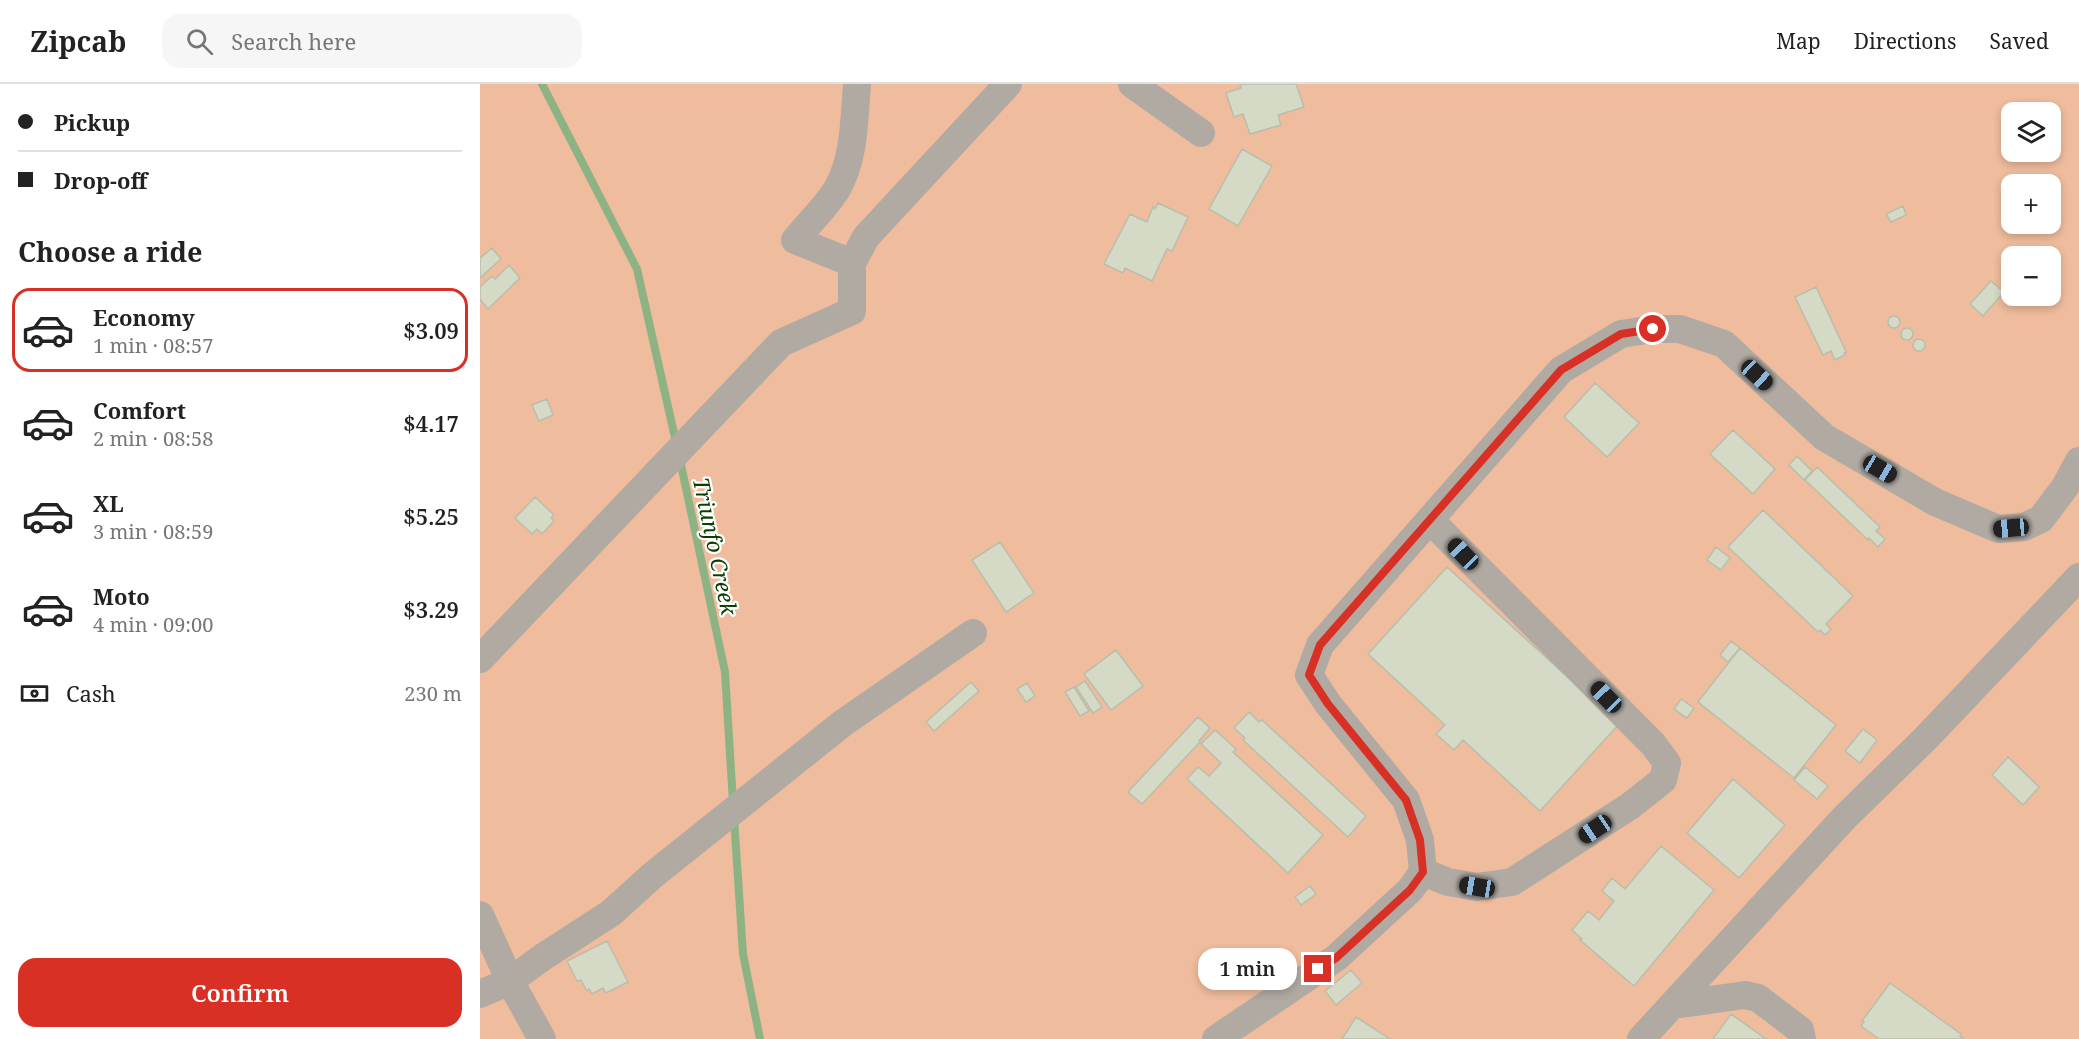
<!DOCTYPE html>
<meta charset="utf-8">
<style>
:root{--surface:#fff;--page:#f6f6f6;--text:#222;--muted:#767676;--line:#e0e0e0;--accent:#d93025}
body{margin:0;font-family:"Noto Serif",serif;background:var(--page);color:var(--text);height:100vh;display:flex;flex-direction:column;font-size:22px;white-space:nowrap}
*{box-sizing:border-box;margin:0}
p{font-size:20px;color:var(--muted)}
.icon{flex:none;width:33px;height:33px;fill:none;stroke:currentColor;stroke-width:2;stroke-linecap:round;stroke-linejoin:round}
.map{position:relative;flex:1;overflow:hidden}
.panel{display:flex;flex-direction:column;background:var(--surface);width:480px}
.panel>*{flex:none}
.banner{display:grid;align-content:center;height:132px;padding:0 18px;background:var(--surface)}
.controls{position:absolute;left:1521px;top:18px;display:grid;gap:12px}
.controls a{display:grid;place-items:center;width:60px;height:60px;border-radius:12px;background:var(--surface);box-shadow:0 3px 9px #0003;font-size:30px}
.end{position:absolute;width:27px;height:27px;margin:-14px;border:8px solid #d93025;background:#fff;box-shadow:0 0 0 3px #fff}
.from{border-radius:50%}
.bubble{position:absolute;height:42px;border-radius:18px;background:var(--surface);box-shadow:0 3px 9px #0003;font-size:20px;font-weight:600;line-height:42px;text-align:center}
.car{position:absolute;width:18px;height:36px;margin:-18px -9px;border-radius:8px;box-shadow:0 0 4px 2px #0007;background:linear-gradient(#222 24%,#8ab4d8 0 40%,#222 0 76%,#8ab4d8 0 86%,#222 0)}
.banner b{display:flex;align-items:center;gap:21px;height:57px;font-size:22px}
.banner b+b{border-top:2px solid var(--line)}
.banner i{width:15px;height:15px;background:var(--text)}
ul{padding:0;list-style:none}
li{display:flex;align-items:center;gap:18px;height:84px;margin:0 12px 9px;padding:0 6px;border:3px solid transparent;border-radius:18px}
li div{flex:1}
li b{display:block;font-size:22px}
li em{font-style:normal;font-weight:600}
li.current{border-color:var(--accent)}
li>.icon{width:54px;height:54px;stroke-width:1.5}
h2{padding:0 18px;font-size:27px;line-height:72px}
.pay{display:flex;align-items:center;gap:15px;height:66px;padding:0 18px;font-size:22px}
.pay p{margin-inline-start:auto}
.primary-button{display:flex;gap:12px;margin-top:auto;padding:12px 18px}
.primary-button a{flex:1;height:69px;border-radius:18px;background:var(--accent);color:#fff;font-size:24px;font-weight:600;line-height:69px;text-align:center}
header{display:flex;align-items:center;gap:36px;box-sizing:border-box;height:84px;padding:0 30px;background:var(--surface);border-bottom:2px solid var(--line)}
header strong{font-size:28px}
nav{display:flex;gap:33px;margin-inline-start:auto;font-size:21px}
.search{width:420px;height:54px;background:var(--page);display:flex;align-items:center;gap:15px;box-sizing:border-box;padding:0 21px;border-radius:18px;color:var(--muted);font-size:22px}
main{display:flex;flex:1;min-height:0}
.map>svg:first-child{display:block}
.green{fill:#efbc9d;fill-rule:evenodd}
.lines{fill:none;stroke-linecap:round;stroke-linejoin:round}
.stream{stroke:#8db385;stroke-width:8}
.building{fill:#d5dac6;stroke:#b9beaa;stroke-width:1.5}
.minor{stroke:#b0aaa3;stroke-width:28}
.route{stroke:#d93025;stroke-width:8}
.labels{text-anchor:middle;dominant-baseline:central;stroke-width:4.5;stroke-linejoin:round;paint-order:stroke}
.water-label{font-size:22px;font-style:italic;fill:#093f00;stroke:#fff}
</style>
<header>
<strong>Zipcab</strong>
<div class="search"><svg class="icon" aria-label="search" viewBox="0 0 24 24"><circle cx="10" cy="10" r="6"/><path d="M15 15l6 6"/></svg>Search here</div>
<nav><a>Map</a><a>Directions</a><a>Saved</a></nav>
</header>
<main>
<section class="panel">
<div class="banner">
<b><i class="from"></i>Pickup</b>
<b><i></i>Drop-off</b>
</div>
<h2>Choose a ride</h2>
<ul>
<li class="current"><svg class="icon" aria-label="car" viewBox="0 0 24 24"><path d="M5 17H2v-5l4-1 3-4h7l3 4 3 1v5h-3M9 17h6M6 11h13"/><circle cx="7" cy="17" r="2"/><circle cx="17" cy="17" r="2"/></svg><div><b>Economy</b><p>1 min · 08:57</p></div><em>$3.09</em></li>
<li><svg class="icon" aria-label="car" viewBox="0 0 24 24"><path d="M5 17H2v-5l4-1 3-4h7l3 4 3 1v5h-3M9 17h6M6 11h13"/><circle cx="7" cy="17" r="2"/><circle cx="17" cy="17" r="2"/></svg><div><b>Comfort</b><p>2 min · 08:58</p></div><em>$4.17</em></li>
<li><svg class="icon" aria-label="car" viewBox="0 0 24 24"><path d="M5 17H2v-5l4-1 3-4h7l3 4 3 1v5h-3M9 17h6M6 11h13"/><circle cx="7" cy="17" r="2"/><circle cx="17" cy="17" r="2"/></svg><div><b>XL</b><p>3 min · 08:59</p></div><em>$5.25</em></li>
<li><svg class="icon" aria-label="car" viewBox="0 0 24 24"><path d="M5 17H2v-5l4-1 3-4h7l3 4 3 1v5h-3M9 17h6M6 11h13"/><circle cx="7" cy="17" r="2"/><circle cx="17" cy="17" r="2"/></svg><div><b>Moto</b><p>4 min · 09:00</p></div><em>$3.29</em></li>
</ul>
<div class="pay"><svg class="icon" aria-label="cash" viewBox="0 0 24 24"><path d="M3 7h18v10H3z"/><circle cx="12" cy="12" r="2"/></svg>Cash<p>230 m</p></div>
<div class="primary-button"><a>Confirm</a></div>
</section>
<div class="map">
<svg width="1599" height="955" viewBox="0 0 1599 955">
<rect width="100%" height="100%" fill="#f5f0dc"/>
<path class="green" d="M0,0h1599v955h-1599zM1532,28h38v40h-38zM1532,100h38v40h-38zM1532,172h38v40h-38z"/>
<g class="lines">
<path class="stream" d="M62,0l95,185 39,173
M200,376l45,212 8,131
M254,734l9,136 17,85"/>
</g>
<path class="building" d="M765,0h51l8,23 -26,8 3,10 -31,9 -7,-20 -9,3 -8,-24 15,-5 -1,-3z
M762,65l30,17 -34,60 -29,-17z
M678,119l30,14 -16,34 -5,-2 -15,32 -27,-13 -2,5 -19,-9 26,-50 17,8 6,-15 2,2z
M1423,122l3,9 -15,7 -5,-8z
M12,164l9,11 -21,19v-20z
M29,181l11,13 -32,31 -8,-10v-12l12,-11 3,3z
M1511,197l13,11 -21,24 -13,-12z
M1336,203l30,65 -2,1 1,2 -10,5 -4,-9 -8,4 -28,-58z
M1408 238a6 6 0 1 1 12 0a6 6 0 1 1-12 0Z
M1421 250a6 6 0 1 1 12 0a6 6 0 1 1-12 0Z
M1433 261a6 6 0 1 1 12 0a6 6 0 1 1-12 0Z
M1115,299l44,40 -32,34 -43,-40z
M67,315l6,16 -14,6 -7,-16z
M1253,346l42,39 -22,25 -43,-40z
M1317,372l15,15 -8,9 -15,-15z
M1337,383l63,60 -4,4 9,8 -7,8 -9,-9 -1,2 -63,-60z
M55,413l19,18 -3,3 3,3 -12,13 -5,-5 -5,5 -17,-16z
M1283,426l90,86 -27,28 5,5 -6,6 -5,-5 -2,2 -90,-85z
M520,458l34,51 -28,19 -34,-52z
M1236,463l14,11 -9,12 -14,-10z
M967,483l172,157 -79,87 -77,-71 -9,10 -18,-16 9,-9 -77,-71z
M1251,557l9,7 -12,14 -8,-7z
M1260,564l96,77 -42,53 -96,-76z
M636,566l27,36 -32,24 -27,-36z
M605,597l17,26 -9,6 -17,-26z
M491,598l8,9 -45,40 -8,-9z
M547,599l8,13 -9,6 -9,-13z
M594,603l15,24 -9,5 -15,-24z
M1201,615l13,9 -7,10 -13,-9z
M769,628l10,10 3,-2 104,96 -18,21 -105,-97 2,-2 -11,-10z
M718,633l12,11 -11,13 1,1 -58,62 -14,-12z
M1383,645l14,11 -17,23 -15,-12z
M735,646l21,19 -3,3 90,83 -35,38 -101,-94 11,-12 11,9 12,-13 -20,-19z
M1528,673l31,30 -16,18 -31,-30z
M1325,683l23,19 -11,13 -23,-19z
M1253,695l52,46 -46,53 -52,-45z
M1181,762l53,44 -80,96 -54,-46 2,-1 -10,-9 16,-19 11,9 15,-19 -12,-10 10,-13 13,11z
M830,802l6,8 -15,11 -6,-8z
M127,857l21,41 -22,11 -3,-5 -11,6 -3,-5 -2,2 -6,-11 -4,1 -10,-20z
M871,886l11,13 -26,22 -11,-14z
M1410,899l71,51 -1,2 4,3h-85l-18,-13 3,-4 -2,-1z
M1251,930l35,25h-53z
M876,933l34,22h-48z"/>
<g class="lines">
<path class="minor" d="M652,0l69,49
M372,179l-57,-23c13,-16 31,-33 42,-51 18,-32 17,-69 20,-105
M0,575l301,-316 71,-32v-48l14,-26 142,-153
M943,788l25,10 29,5 35,-5 118,-76 33,-26 4,-17 -14,-19 -223,-224
M0,831l30,66 32,58
M0,910l30,-13 33,-24 68,-44 42,-38 190,-152 130,-90
M1194,921l71,-10 13,3 42,32 2,9
M736,955l120,-81 74,-68 13,-18 -3,-32 -14,-40 -78,-96 -19,-29 11,-30 241,-275 60,-36 32,-5h27l44,15 100,93 111,65 63,27 26,-2 17,-8 24,-32 14,-26
M1161,955l204,-222 81,-79 153,-161"/>
</g>
<g class="lines">
<path class="route" d="M838,885l18,-11 74,-68 13,-18 -3,-32 -14,-40 -78,-96 -19,-29 11,-30 241,-275 60,-36 32,-5"/>
</g>
<g class="labels">
<g class="water-label">
<text transform="translate(236 462) rotate(78)">Triunfo Creek</text>
</g>
</g>
</svg>
<div class="controls">
<a><svg class="icon" aria-label="layers" viewBox="0 0 24 24"><path d="M12 4l9 5-9 5-9-5zM3 14l9 5 9-5"/></svg></a>
<a>+</a>
<a>−</a>
</div>
<i class="end from" style="left:1173px;top:245px"></i>
<i class="end" style="left:838px;top:885px"></i>
<div class="bubble" style="left:718px;top:864px;width:99px">1 min</div>
<i class="car" style="left:1277px;top:291px;rotate:133deg"></i>
<i class="car" style="left:1400px;top:385px;rotate:120deg"></i>
<i class="car" style="left:1531px;top:444px;rotate:265deg"></i>
<i class="car" style="left:983px;top:470px;rotate:316deg"></i>
<i class="car" style="left:1126px;top:613px;rotate:316deg"></i>
<i class="car" style="left:1115px;top:745px;rotate:236deg"></i>
<i class="car" style="left:997px;top:803px;rotate:279deg"></i>
</div>
</main>
